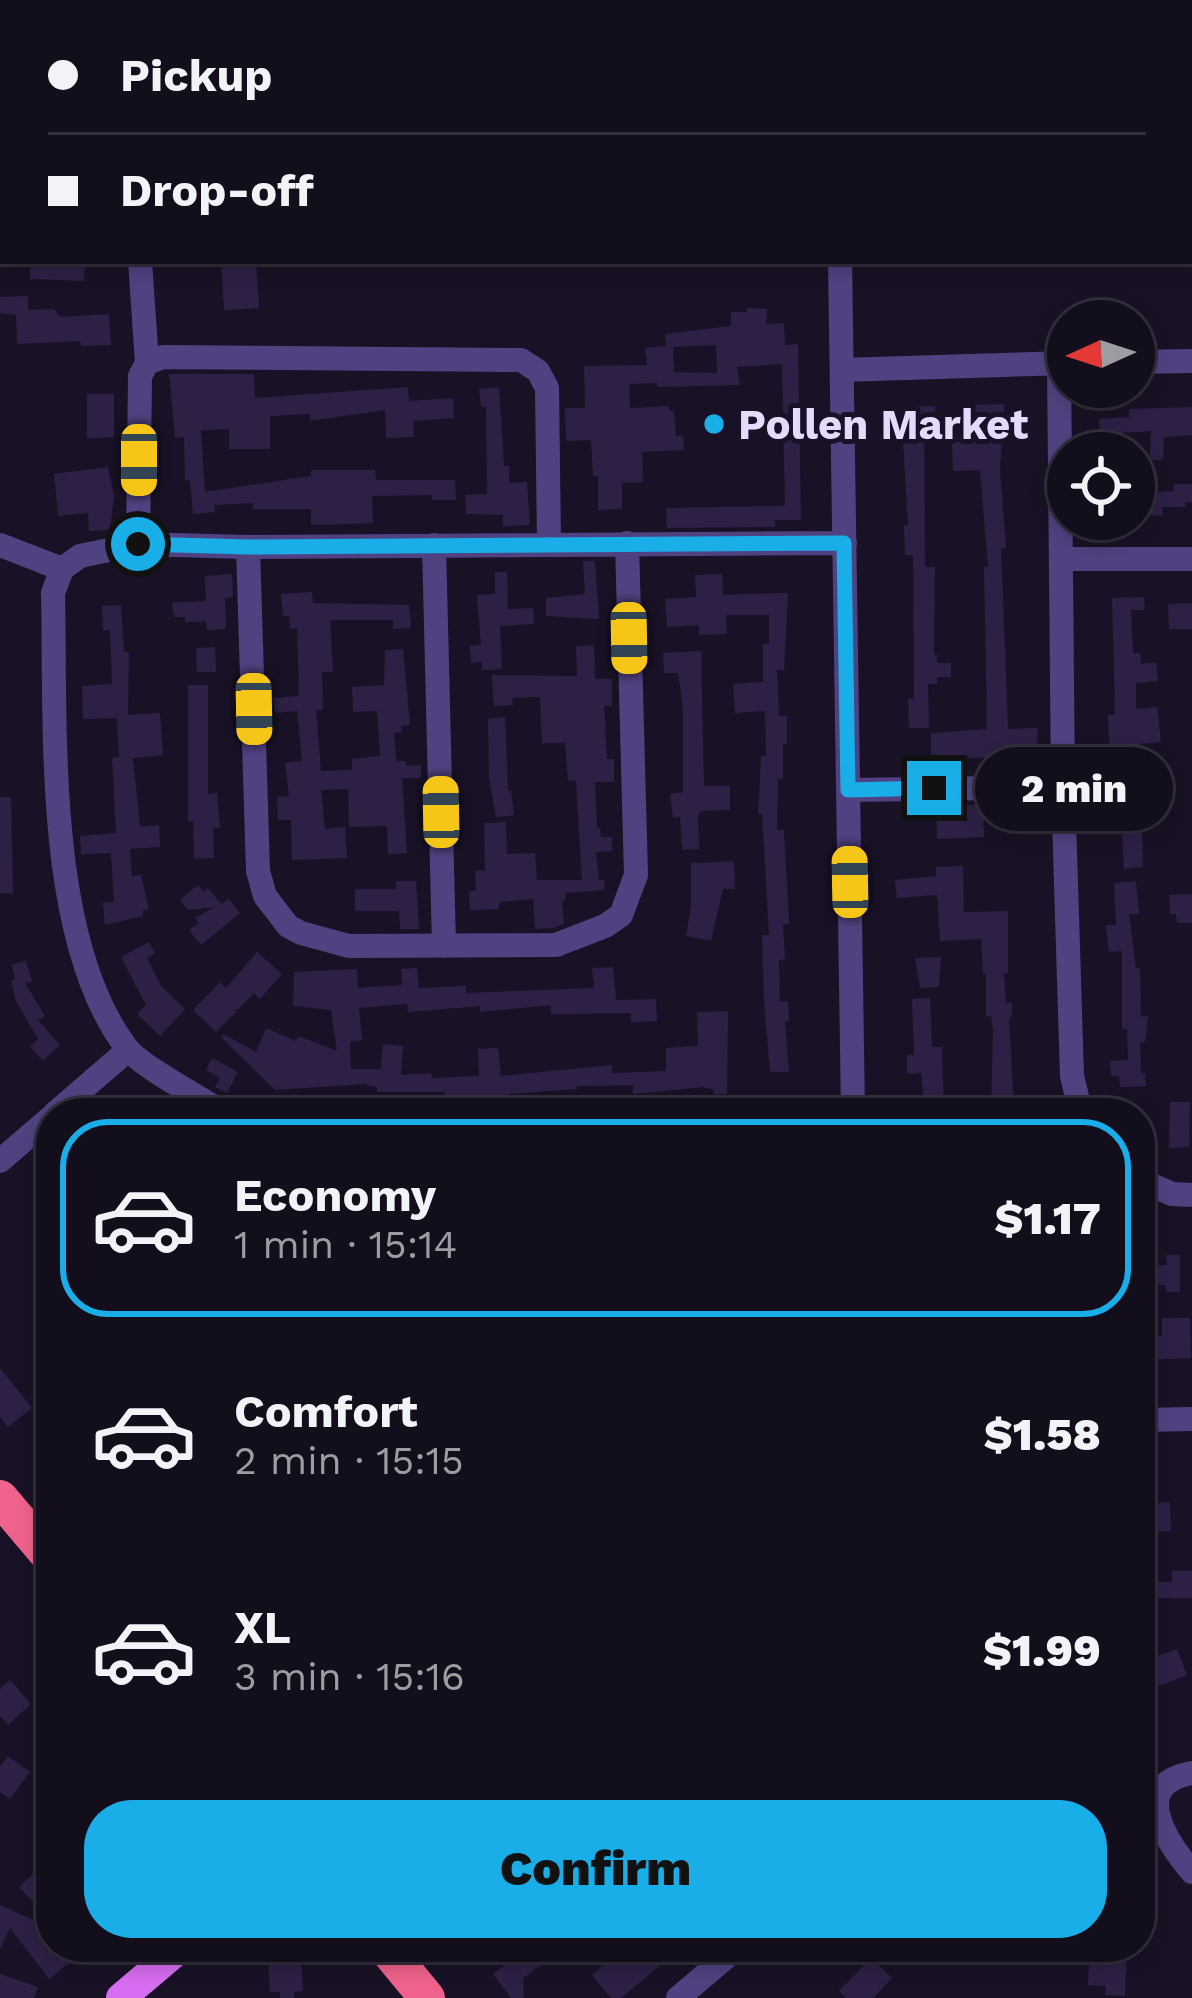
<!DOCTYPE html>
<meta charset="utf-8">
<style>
:root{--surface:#130e1c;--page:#1c1725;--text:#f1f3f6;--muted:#9d9ca3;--line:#322e3b;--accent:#1aaee8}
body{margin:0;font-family:"Work Sans",sans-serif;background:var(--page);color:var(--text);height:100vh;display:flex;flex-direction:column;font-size:45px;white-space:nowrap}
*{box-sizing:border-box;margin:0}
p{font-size:39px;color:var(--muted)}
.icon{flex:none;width:66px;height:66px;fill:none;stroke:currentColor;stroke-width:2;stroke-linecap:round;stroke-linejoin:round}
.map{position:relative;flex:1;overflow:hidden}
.panel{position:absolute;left:36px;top:1098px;width:1119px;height:864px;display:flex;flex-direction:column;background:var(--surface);border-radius:48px;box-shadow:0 6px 18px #0003,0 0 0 3px var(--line)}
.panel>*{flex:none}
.guide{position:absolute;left:0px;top:0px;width:1194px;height:264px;box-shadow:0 6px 18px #0003,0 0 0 3px var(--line);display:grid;align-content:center;height:264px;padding:0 48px;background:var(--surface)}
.needle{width:78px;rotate:267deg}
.buttons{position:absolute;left:1047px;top:300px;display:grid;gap:24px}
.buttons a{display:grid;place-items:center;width:108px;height:108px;border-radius:50%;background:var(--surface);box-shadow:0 6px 18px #0003,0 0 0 3px var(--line);font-size:60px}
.end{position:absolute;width:54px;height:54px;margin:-27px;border:15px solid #1aaee8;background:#111;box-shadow:0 0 0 6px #111}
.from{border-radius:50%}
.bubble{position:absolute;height:84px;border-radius:42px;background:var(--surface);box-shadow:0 6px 18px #0003,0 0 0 3px var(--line);font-size:39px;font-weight:800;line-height:84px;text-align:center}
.car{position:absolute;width:36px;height:72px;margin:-36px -18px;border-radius:15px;box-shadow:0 0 9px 3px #0007;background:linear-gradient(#f5c518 24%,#345 0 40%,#f5c518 0 76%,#345 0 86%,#f5c518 0)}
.guide b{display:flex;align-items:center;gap:42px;height:114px;font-size:45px}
.guide b+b{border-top:3px solid var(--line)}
.guide i{width:30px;height:30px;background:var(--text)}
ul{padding:21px 0 0;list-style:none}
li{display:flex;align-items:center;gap:36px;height:198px;margin:0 24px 18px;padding:0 24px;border:6px solid transparent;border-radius:48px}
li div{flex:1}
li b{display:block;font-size:45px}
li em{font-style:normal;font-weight:800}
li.active{border-color:var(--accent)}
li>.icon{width:108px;height:108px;stroke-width:1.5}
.cta{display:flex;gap:24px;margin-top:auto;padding:24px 48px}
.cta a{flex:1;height:138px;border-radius:48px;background:var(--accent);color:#111;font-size:48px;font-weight:800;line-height:138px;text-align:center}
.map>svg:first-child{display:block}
.building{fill:#2e2045;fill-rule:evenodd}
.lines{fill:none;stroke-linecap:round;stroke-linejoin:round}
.minor{stroke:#504280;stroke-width:24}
.major{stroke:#d76df0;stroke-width:30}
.highway{stroke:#ef628c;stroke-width:36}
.route{stroke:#1aaee8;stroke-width:15}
.poi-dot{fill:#1aaee8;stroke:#191226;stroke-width:4.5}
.labels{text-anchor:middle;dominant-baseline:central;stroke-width:10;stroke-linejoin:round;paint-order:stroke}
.poi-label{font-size:42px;font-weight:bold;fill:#e4dbfb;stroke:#191226;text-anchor:start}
</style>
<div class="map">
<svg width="1192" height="1998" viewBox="0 0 1192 1998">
<rect width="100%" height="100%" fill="#191226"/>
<path class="building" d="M30,261h55l-1,20 -54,-2z
M221,261h35l3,47 -35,2z
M28,296v14l26,-1 6,8 49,-3 2,31 -30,1 -1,-5 -63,3 -1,-29 -16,-2v-16z
M747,308l20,1 -1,15 18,-1 1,22 13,-1 3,176h-26v7l-108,1 -1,-20 119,-2 -3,-142 -45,3 3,18 -83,2v-4l-28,1 1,24 39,-2v5h5l2,25 7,-1 1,15 -42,2 1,30 -21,1v26l-24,1v-34h-5l-2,-36 -25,1 -1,-33h20l-1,-42 63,-1 -2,-17 21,-2 -1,-12 66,-8v-14h16zM716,345l1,28 -43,-1 -1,-25z
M169,374h85l1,24 153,-11 1,14 44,-3 1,20 -41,3 1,16 -28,1 -1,-28 -75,11v-7l-40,2v33h-41v-20l-28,1 4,62 106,-16v-6h64l1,10h79l1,20h-24v-5l-60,1 1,27 -22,1 -40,1v-16h-58v-6l-39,2 1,7 -22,2 -3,-34h-5l-1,-43 -9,1z
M499,387l5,79h5v17l18,-1 3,43 -27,1v-11l-37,-1 -1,-19 22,-1 -1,-87h-5l-2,-18z
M87,394h27v43l-27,1z
M1004,404l-4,66 6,78 -5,1 7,180 29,-1 1,32 -107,-4v-23l56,-4 -3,-162h4l-8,-97 -27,1 -1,-29 22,-1 -1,-36z
M935,406l1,21h-12l1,140h10l-1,88h3v8h14v14h-14v7h-9l1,44h-20l-1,-29h6l-1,-144h-8l-1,-30h4l-7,-118z
M1192,407v28l-28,2 -1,23h-13l1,-29 -31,2 1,15 -21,2 -1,-31 30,-2v-8z
M108,467l6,29 -4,34 -21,1 -1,-18 -30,3 -4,-42z
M1174,484h18v18h-7l1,5h-24l1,8 -29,2v-24l40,-2z
M583,561h12l4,58 -53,-3v-18l39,-4z
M495,572h12l1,37 25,-1 1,16 -34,2 2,43 -20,1v-8l-11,1 -1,-17 11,-1 -4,-50 18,-1z
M232,574l1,23 -8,1 1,31 -19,1 -1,-9 -21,1v-5h-11l-2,-14 34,-2 -1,-25z
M722,574l1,21 65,-2 -4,77h-7l2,46h8v28h-4v35h-5l-1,51h7l3,56 2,38h-6l2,35 -6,1 1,42 8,-1 1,20h-4l4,51h-19l-6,-71 -2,-66h7l-7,-121h-4l3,-58h5l-1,-45 -30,2 -2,-29 30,-2v-38h6v-29h-43l1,19 -28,1v-10l-32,2 -2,-28 31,-2 -1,-22z
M312,592l1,11 96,2 2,23 -18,1v-9h-63l3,52h-11l1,38h-7l5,61 31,-1v-11l28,-3 -3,-45 -24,1 -1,-25 32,-2 1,-35 18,-1 7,76 -9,1 1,6 -8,1 2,23 1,5h8l2,5 14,-1v13h-19l5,75 -19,1 -1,-28 -38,1 -1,-38 -27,1 4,39 20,-2 2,31 -55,2 -1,-40h-13l-1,-23 12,-1 -4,-33 17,-2 -5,-50 -22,2 -2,-15 26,-2 -2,-68 -7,1 -1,-13h-6l-2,-22z
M1144,597l1,13h-14l2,43h7l1,11 15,-2 2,19 -22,2v26l21,-2 4,35 -21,2 3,123 -19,2 -5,-87h-13l-1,-29h5l-2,-38h7l-3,-117z
M1192,603v26h-23l-1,-25z
M121,605l3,47h5l-1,63 32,-2 3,42 -30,3 7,69 19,-2 1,22 -30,2 2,27 9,-1 8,34 -6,1v6l-38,9 -2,-22 11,-1 -3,-49 -30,1 -1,-18 36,-3 -4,-75 7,-1 -2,-39 -34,1 -1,-33 30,-2 -2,-54h-7l-1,-24z
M594,645l1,34h17v27h-8l3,53h7v23h-19l2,46h3l1,9h11v14l-16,1 3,28h5l1,10 -40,3v8h-3l2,23 -11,4 -18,1 -2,-30 -34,3v7l-29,1 -1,-19h7l-1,-20 10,-1 -1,-47 22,-1 1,32 28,-1 2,27h45l-6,-100 -8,1 -3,-38h-23l-2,-46 -28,1 1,7 -19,1 -2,-31 85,1 -1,-30z
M215,647l1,25h-19l-1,-24z
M701,651l3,135h26v24l-29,1 -3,4 1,34 -17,1 -2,-33 -7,1 -3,-24 13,-2v-85l-5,-34h-14l-1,-20z
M188,685h20v109l9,-1 3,35h-7l1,30 -20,1 -1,-38h-5z
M505,717l3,74h3l3,24 -18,2 -7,-40 -1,-58z
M0,797h11l2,96h-13z
M936,805h47l1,32 -47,2z
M734,861l1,28h-12l-12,52 -25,-5 5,-31v-42z
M963,866l1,46 44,-1v62h-4l2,30h6v14h-3l5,90 -5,1v5h-18l2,-83 -2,-14h-5v-42h-3l-2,-35 -41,2 -3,-46 -40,3 -2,-18 41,-4v-9z
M396,881h20l3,48h-19l-1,-18h-44v-22h41z
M1136,881l3,33h-10l7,54h4l1,49 7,-1 -3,26 -5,1 1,30h4l1,13 -26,1 -1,-11h-8l-1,-15 18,-1 -1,-31h-5v-78l-13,1 -3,-27h10l-2,-42z
M198,885l5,7 5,-4 13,16 8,-5 11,14 -39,32 -12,-15 10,-7 -4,-5 20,-11 -27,3 -8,-10z
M1192,894v29h-15l-1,-9h-6l-1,-19z
M149,942l6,11 -8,5 14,28 24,23 -25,27 -23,-22 9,-9 -25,-48z
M257,952l25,22 -22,25 -6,-6 -16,16h-6l5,2 -21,21 -23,-22 27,-28 6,6z
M941,957l-2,30 -19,1 -5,-30z
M26,961l6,20 -7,2 20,33 -7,4 22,25 -17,16 -13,-14 8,-8 -22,-38 -5,-20 4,-2 -3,-15z
M613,967l3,33 40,-1 1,22 -26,1v-9l-80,1v-9l-71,7v-6l-72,6 -1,-8 -48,4 3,32 -12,2 1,27h30l2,-25 20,2 -2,29 30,-2 1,5 47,-2 -1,-27 20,-1 3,28 111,-11v8l54,-2v-23l32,-2 -1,-34 31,-1 -1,83h-13v-4l-10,-3 -71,7v-9l-56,1v3l-68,5 1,19h-39l-3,-18 -23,2 -1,-5h-67v-5l-13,-3 -89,6 -54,-53 2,-3 33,18 10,-24 30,13 2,-5 39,15 -6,-41 -38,-4 1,-34 63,-3 1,19 44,-3 -1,-16 16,-1 2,20 47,-2v7l128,-5 -2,-20z
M930,998l2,49h10l2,66h-19l-4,-40 -14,1v-19h7l-2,-56z
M212,1058l26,14 -11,21 -12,-6 5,-9 -14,-8z
M1170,1102h20l-1,45 -20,1z
M1166,1255h14v37h-14v-7l-26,1v-20l27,-1z
M1162,1318h28l1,40 -51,2v-23l22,-1z
M0,1368l32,40 -24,19 -8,-10z
M1170,1502l1,29 -31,1v-28z
M1172,1571h20v27h-36v-16h16z
M1177,1649l10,26 -41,16 -6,-29z
M10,1680l21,24 -23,21 -8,-9v-27z
M8,1756l22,16 -20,27 -10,-7v-25z
M33,1874l18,18v29l-32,-34z
M0,1905l51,23v19h38l-40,32 -39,-51 -10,21z
M492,1947h28l6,9 14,-9 9,12 -26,19 1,20h-13l-18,-24 12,-9z
M625,1947h27l12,15 -43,36h-10l-19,-23z
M1090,1947h37l-2,49 -20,-1 1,-9 -18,-1z
M301,1958l2,33 -9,1v6h-14v-6h-10l-2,-32z
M871,1958l21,20 -19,20h-27l-7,-7z
M0,1974l38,13 -4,11h-34z"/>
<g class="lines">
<path class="minor" d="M125,0v3
M453,0l5,3
M836,0v3
M516,3l1,-3
M0,133h3
M140,261l7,102
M840,261l13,852
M1134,362l58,-1
M1059,363l4,424 9,289 9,37
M842,370l226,-7
M138,544l2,-168 7,-13 16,-6 358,3 17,11 9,17 2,156
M0,545l62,24
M434,545l10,401
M248,547l10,324 7,25 23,30 13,7 48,13 207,-1 49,-19 16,-11 15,-40 -9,-332
M1061,559h131
M849,790l214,-3
M55,1113l73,-63
M224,1113c-23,-15 -84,-47 -98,-66 -82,-109 -70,-322 -73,-454l9,-24 18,-13 58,-12 110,3 597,-4
M0,1161l51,-44
M1140,1180l32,14 20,1
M1140,1420l52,-1
M1192,1773c-65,11 -24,71 0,99
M678,1998l60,-51"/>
<path class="major" d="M121,1998l60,-51"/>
<path class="highway" d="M0,1498l51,60
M385,1947l42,51"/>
</g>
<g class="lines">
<path class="route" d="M138,544l110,3 596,-4 4,247 86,-2"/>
</g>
<circle class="poi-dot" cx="714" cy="424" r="12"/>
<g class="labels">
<g class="poi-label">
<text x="738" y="424">Pollen Market</text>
</g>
</g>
</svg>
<div class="buttons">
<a><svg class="needle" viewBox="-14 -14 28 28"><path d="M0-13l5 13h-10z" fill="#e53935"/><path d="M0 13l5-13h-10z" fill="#9d9ca3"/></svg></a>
<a><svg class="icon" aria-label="locate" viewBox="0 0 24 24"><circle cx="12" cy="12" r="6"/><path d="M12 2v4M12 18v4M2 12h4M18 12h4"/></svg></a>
</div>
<i class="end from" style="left:138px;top:544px"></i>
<i class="end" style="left:934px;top:788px"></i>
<div class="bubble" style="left:975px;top:747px;width:198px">2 min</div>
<i class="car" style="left:139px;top:460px;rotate:180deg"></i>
<i class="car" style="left:629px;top:638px;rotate:179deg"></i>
<i class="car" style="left:254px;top:709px;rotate:179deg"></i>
<i class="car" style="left:441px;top:812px;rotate:359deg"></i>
<i class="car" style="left:850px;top:882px;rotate:359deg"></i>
<div class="guide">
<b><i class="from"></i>Pickup</b>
<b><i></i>Drop-off</b>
</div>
<section class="panel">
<ul>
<li class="active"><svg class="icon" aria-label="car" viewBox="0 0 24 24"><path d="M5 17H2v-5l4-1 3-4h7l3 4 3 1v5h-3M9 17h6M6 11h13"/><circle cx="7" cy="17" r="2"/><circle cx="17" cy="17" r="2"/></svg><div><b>Economy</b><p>1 min · 15:14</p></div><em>$1.17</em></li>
<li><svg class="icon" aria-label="car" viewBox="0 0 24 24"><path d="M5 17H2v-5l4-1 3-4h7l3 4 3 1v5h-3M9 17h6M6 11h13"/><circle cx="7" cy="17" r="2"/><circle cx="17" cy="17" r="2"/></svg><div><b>Comfort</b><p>2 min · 15:15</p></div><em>$1.58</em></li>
<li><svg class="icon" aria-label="car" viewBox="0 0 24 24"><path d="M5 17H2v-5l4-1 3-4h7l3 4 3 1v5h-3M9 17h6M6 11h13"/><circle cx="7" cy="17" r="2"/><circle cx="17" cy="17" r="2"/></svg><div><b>XL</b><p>3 min · 15:16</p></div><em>$1.99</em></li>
</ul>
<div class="cta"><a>Confirm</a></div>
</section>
</div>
